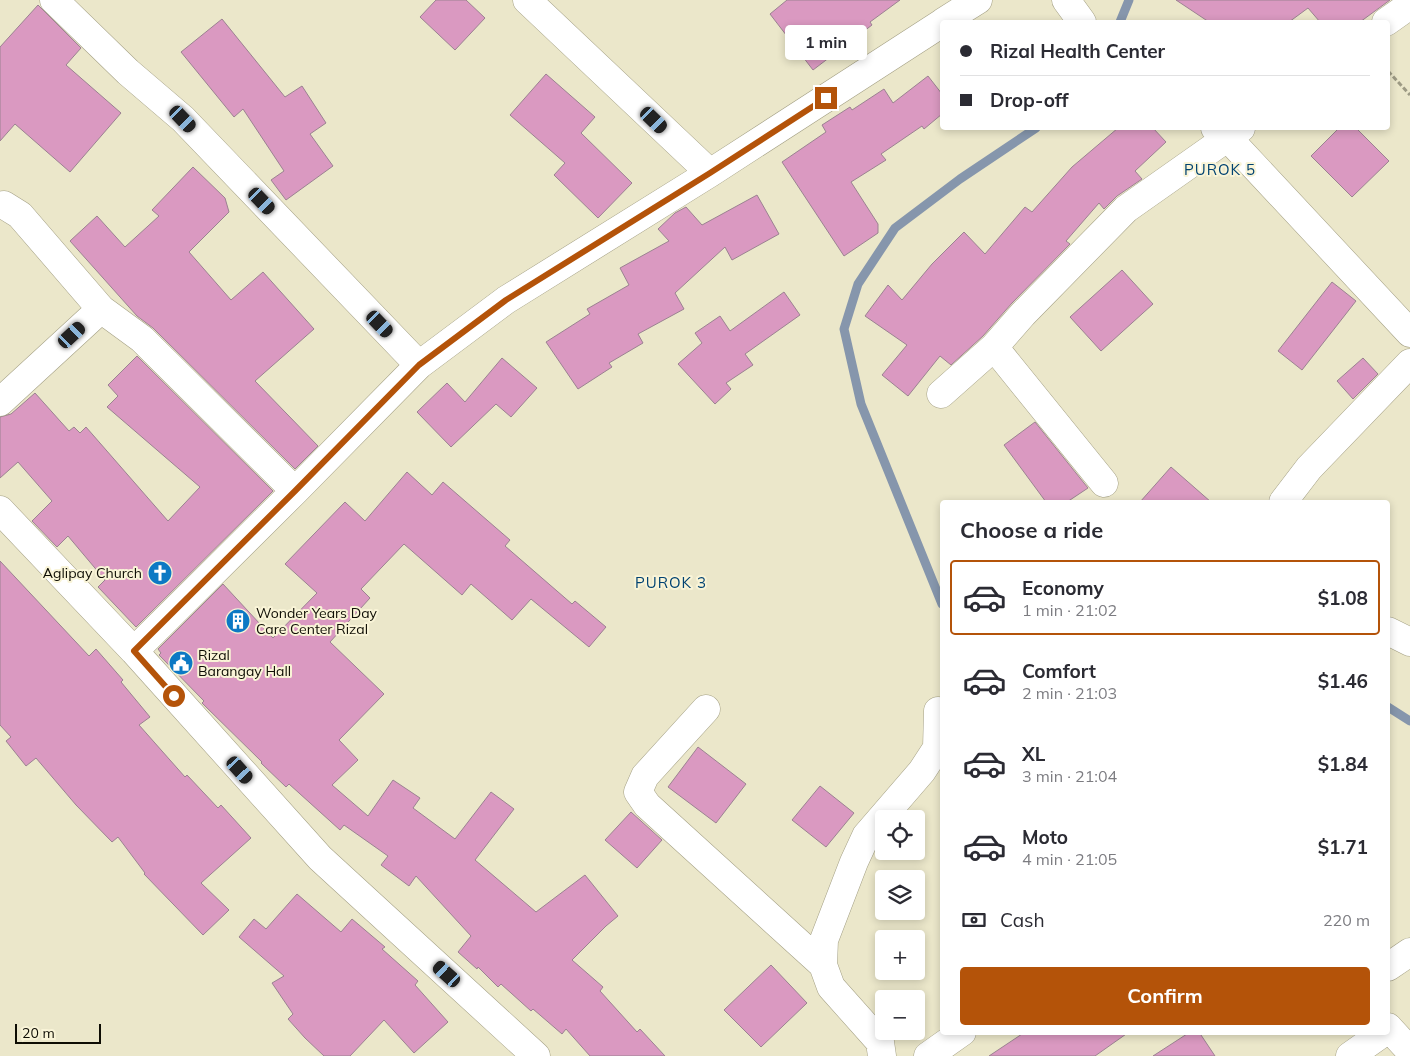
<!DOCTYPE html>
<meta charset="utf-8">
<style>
:root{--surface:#fff;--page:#f2f2f3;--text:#2b2b33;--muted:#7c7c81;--line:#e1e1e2;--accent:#b45309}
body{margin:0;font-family:Mulish,sans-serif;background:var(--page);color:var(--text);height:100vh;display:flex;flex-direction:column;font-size:19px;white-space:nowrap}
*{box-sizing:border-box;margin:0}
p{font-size:16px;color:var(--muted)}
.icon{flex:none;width:28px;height:28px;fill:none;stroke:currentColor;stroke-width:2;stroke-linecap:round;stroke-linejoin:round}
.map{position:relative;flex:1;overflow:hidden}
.panel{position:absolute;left:940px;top:500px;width:450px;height:535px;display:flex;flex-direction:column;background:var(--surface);border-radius:5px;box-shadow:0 2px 8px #0003}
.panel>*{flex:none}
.top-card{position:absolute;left:940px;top:20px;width:450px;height:110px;border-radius:5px;box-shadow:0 2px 8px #0003;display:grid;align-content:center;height:110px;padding:0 20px;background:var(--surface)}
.fabs{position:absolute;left:875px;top:810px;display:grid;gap:10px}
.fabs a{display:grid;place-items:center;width:50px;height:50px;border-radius:5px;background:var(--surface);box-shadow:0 2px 8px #0003;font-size:25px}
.scale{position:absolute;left:15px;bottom:12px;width:86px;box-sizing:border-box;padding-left:5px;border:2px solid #0e0d04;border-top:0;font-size:14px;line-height:18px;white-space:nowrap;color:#0e0d04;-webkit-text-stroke:4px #f9f4d7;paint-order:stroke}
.end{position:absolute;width:22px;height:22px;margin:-11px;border:6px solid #b45309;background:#fff;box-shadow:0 0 0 2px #fff}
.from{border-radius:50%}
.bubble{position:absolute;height:35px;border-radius:5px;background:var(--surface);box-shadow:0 2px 8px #0003;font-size:16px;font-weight:700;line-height:35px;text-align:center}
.car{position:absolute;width:15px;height:30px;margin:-15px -8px;border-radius:6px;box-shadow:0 0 4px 1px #0007;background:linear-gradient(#222 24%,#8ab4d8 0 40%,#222 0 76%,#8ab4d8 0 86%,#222 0)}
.top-card b{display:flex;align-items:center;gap:18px;height:48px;font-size:19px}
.top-card b+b{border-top:1px solid var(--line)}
.top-card i{width:12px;height:12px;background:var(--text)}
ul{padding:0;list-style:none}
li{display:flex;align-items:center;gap:15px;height:75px;margin:0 10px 8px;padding:0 10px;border:2px solid transparent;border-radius:5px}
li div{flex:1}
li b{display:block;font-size:19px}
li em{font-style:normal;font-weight:700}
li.selected{border-color:var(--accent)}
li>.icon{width:45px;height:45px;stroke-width:1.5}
h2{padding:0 20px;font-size:22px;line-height:60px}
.pay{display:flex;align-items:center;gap:12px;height:55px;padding:0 20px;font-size:19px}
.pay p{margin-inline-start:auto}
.button{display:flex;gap:10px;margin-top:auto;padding:10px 20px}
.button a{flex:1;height:58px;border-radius:5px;background:var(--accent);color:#fff;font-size:20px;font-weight:700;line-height:58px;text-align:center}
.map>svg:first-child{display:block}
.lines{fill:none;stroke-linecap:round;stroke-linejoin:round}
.stream{stroke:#8696ac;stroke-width:9}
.building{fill:#da99c1;stroke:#9b8291}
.minor-casing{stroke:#a4a085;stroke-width:29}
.path{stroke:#9d9a84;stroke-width:3;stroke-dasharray:5 2.5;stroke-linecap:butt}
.minor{stroke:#fff;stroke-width:28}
.route{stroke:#b45309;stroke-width:6}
.labels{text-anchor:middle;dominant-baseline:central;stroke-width:4;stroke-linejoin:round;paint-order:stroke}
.poi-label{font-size:14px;fill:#0e0d04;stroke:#f9f4d7;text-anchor:start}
.neighbourhood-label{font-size:15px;letter-spacing:1px;fill:#004271;stroke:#f9f4d7}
</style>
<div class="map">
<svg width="1410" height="1056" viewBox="0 0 1410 1056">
<rect width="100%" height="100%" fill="#ebe7ca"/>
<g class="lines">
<path class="stream" d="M1120,22l9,-22
M942,604l-81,-200 -17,-75 14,-45 37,-56 65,-49 76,-51
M1388,707l22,14"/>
</g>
<path class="building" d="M436,0h30l19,18 -30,32 -35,-33z
M787,0h113l-30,22 2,3 -59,45 -43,-56z
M1176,0h214l-30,22h-40l-12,-14 -19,14h-80z
M38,5l43,43 -15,17 55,48 -51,59 -55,-48 -15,17v-94z
M222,19l63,78 17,-11 24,37 -16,11 23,32 -47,34 -15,-20 13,-9 -41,-62 -9,8 -53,-65z
M546,74l49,43 -14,16 51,50 -34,35 -44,-43 11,-12 -55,-48z
M928,76l14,18v20l-18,15 -2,-3 -41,28 5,6 -35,22 27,42v9l-34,23 -62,-94 44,-30 -4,-7 28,-18 2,3 32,-21 9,14z
M1118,128h35l13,14 -31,29 7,8 -25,17 -13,13 -5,-6 -33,38 4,3 -58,59 -29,33 -32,29 -11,-9 -32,40 -26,-21 25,-30 -42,-29 23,-31 14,15 30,-36 32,-32 21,22 40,-47 7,5 40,-45z
M1339,128h17l33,33 -37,36 -41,-41z
M193,167l32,31 4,14 -40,40 42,48 32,-28 51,57 -59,52 63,65 -23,23 -142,-141 -16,-12 -67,-75 27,-25 28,31 34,-31 -7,-6z
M757,195l22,39 -47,26 -7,-13 -50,46 9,16 -46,25 5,9 -34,20 3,4 -34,22 -32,-47 44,-28 -3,-5 42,-24 -9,-17 49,-27 -11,-12 17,-16 11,-6 16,18z
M1122,270l31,34 -52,47 -31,-34z
M1332,282l24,19 -54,69 -24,-19z
M784,292l16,23 -55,39 8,11 -27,18 5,6 -16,15 -37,-40 24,-21 -7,-10 25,-17 10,15z
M137,356l136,135 -137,136 -38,-40 7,-7 -37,-44 -11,11 -25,-26 20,-20 -34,-39 -18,16v-61l11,-3 24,-21 34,38 5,-4 6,6 6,-6 82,94 32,-34 -93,-80 11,-11 -10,-11z
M502,358l35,30 -26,29 -15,-13 -45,43 -34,-35 30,-29 18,19z
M1363,358l15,16 -25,25 -16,-18z
M1035,422l53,66 -21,14h-21l-42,-57z
M1171,467l40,35h-71z
M407,472l25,23 11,-13 67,58 -5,6 67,58 3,-3 31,26 -17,20 -58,-48 -19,21 -41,-36 -9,11 -58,-51 -43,45 9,9 -40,44 54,52 -45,46 19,20 -26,25 36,31 25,-36 27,18 -7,10 42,31 36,-47 23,17 -39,51 61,52 49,-37 33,41 -12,10 -34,34 31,27 -3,4 37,41 3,-3 25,27h-75l-24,-27 -4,5 -29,-25 -2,2 -30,-27 -3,3 -20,-20 -1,2 -19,-17 13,-16 -55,-60 -7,10 -28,-21 7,-9 -44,-31 -4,5 -51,-46 -3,3 -25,-24 1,-1 -60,-59 2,-2 -45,-46 2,-2 -3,-4 65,-65 50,54 44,-45 -32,-29 60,-62 20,19z
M0,561l89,95 7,-7 27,31 -2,2 29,35 -11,8 46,52 2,-2 31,33 3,-3 30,33 -50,45 28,27 -26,25 -59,-61 1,-1 -27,-36 -6,5 -36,-37 -40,-47 -10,8 -20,-25 5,-4 -11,-12z
M698,747l48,37 -30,39 -48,-36z
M820,786l34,27 -28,34 -34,-27z
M631,812l31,28 -25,28 -32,-28z
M297,894l44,38 11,-13 33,28 -3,2 36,32 -3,4 33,37 -34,31 -30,-33 -34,36h-26l-19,-18 -17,-19 5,-5 -21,-31 12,-7 -45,-39 15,-18 12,10z
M771,965l36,38 -46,44 -37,-37z
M1025,1032h104l-34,24h-106z
M1190,1032h9l16,24h-62z"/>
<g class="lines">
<defs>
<path id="minor" d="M54,0l74,72 55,47 236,246
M527,0l183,173
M1066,0l16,22
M943,22l35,-22
M1386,22l24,-17
M1215,128l13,10 182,195
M4,205l16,10 81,94 41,30 153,152
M994,347l110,136
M941,394l53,-47 29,-33 103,-105 115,-81
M0,402l101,-93
M1283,502l26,-34 101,-105
M0,510l134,141 186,207 216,198
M1388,631l22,11
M134,651l161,-160 124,-126 87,-65 204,-127 232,-150
M706,709l-61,67 -7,16 9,13 176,160
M1388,967l22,-15
M1388,1027l22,24
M882,1056l-2,-14 -49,-55 -8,-22 1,-25 30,-78 12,-26 56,-65 15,-23 1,-37
M928,1056l34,-24
M1350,1056l34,-24"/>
</defs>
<use href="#minor" class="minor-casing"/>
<path class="path" d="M1388,71l22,24"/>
<use href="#minor" class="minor"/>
</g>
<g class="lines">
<path class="route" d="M174,696l-40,-45 161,-160 124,-126 87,-65 204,-127 116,-75"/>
</g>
<defs>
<symbol id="church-disc" viewBox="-11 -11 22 22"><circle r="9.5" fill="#0c79c4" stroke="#f9f4d7"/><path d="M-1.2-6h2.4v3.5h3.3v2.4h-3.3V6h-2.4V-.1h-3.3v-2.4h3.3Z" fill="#fff"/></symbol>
<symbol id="building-disc" viewBox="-11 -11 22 22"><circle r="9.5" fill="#0c79c4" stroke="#f9f4d7"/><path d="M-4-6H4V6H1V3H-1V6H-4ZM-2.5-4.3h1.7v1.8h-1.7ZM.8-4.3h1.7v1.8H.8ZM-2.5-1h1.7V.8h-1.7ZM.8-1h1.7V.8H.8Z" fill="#fff"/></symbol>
<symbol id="civic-disc" viewBox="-11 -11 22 22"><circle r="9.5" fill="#0c79c4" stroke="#f9f4d7"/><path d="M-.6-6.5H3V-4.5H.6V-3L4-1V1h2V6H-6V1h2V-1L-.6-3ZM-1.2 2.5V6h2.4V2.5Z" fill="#fff"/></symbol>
</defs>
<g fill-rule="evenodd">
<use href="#church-disc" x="146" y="559" width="28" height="28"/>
<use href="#building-disc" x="224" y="607" width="28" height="28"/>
<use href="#civic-disc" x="167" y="649" width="28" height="28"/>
</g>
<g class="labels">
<g class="poi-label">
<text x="142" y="573" text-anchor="end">Aglipay Church</text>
<text x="256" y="613">Wonder Years Day<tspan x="256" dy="16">Care Center Rizal</tspan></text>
<text x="198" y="655">Rizal<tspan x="198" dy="16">Barangay Hall</tspan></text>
</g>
<g class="neighbourhood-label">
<text x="1220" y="169">PUROK 5</text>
<text x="671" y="582">PUROK 3</text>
</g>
</g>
</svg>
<div class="fabs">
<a><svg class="icon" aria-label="locate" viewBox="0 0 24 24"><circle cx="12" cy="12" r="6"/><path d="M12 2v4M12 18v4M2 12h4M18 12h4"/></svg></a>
<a><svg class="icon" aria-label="layers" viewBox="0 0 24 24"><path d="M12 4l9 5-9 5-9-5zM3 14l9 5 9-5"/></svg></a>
<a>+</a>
<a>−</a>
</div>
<div class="scale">20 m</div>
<i class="end from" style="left:174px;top:696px"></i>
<i class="end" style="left:826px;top:98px"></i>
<div class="bubble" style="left:785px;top:25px;width:82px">1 min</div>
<i class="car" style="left:183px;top:119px;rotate:136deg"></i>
<i class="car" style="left:654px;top:120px;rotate:134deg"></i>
<i class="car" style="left:262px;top:201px;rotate:136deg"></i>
<i class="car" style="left:380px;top:324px;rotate:136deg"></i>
<i class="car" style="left:72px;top:335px;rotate:47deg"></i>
<i class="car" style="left:240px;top:770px;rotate:138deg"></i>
<i class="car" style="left:447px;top:974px;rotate:312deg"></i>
<div class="top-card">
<b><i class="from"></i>Rizal Health Center</b>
<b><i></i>Drop-off</b>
</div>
<section class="panel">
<h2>Choose a ride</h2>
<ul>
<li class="selected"><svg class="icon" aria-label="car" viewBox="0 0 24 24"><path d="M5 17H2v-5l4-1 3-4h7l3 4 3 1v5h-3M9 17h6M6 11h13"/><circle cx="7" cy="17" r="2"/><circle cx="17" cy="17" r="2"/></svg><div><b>Economy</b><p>1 min · 21:02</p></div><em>$1.08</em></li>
<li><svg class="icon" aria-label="car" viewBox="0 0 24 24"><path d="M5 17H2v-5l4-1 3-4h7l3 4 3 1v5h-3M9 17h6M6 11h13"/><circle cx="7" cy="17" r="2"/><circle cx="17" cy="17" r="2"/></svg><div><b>Comfort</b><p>2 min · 21:03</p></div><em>$1.46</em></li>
<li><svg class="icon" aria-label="car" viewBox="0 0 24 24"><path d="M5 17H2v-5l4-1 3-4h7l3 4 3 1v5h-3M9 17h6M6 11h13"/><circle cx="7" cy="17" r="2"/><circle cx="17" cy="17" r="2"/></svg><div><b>XL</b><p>3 min · 21:04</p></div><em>$1.84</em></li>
<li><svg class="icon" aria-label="car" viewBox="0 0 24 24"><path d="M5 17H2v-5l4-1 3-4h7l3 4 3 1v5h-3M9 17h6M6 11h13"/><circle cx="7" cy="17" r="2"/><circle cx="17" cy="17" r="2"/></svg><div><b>Moto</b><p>4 min · 21:05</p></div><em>$1.71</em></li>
</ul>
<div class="pay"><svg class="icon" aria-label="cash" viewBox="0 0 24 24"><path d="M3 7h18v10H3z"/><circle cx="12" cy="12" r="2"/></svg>Cash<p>220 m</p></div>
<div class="button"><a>Confirm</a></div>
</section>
</div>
